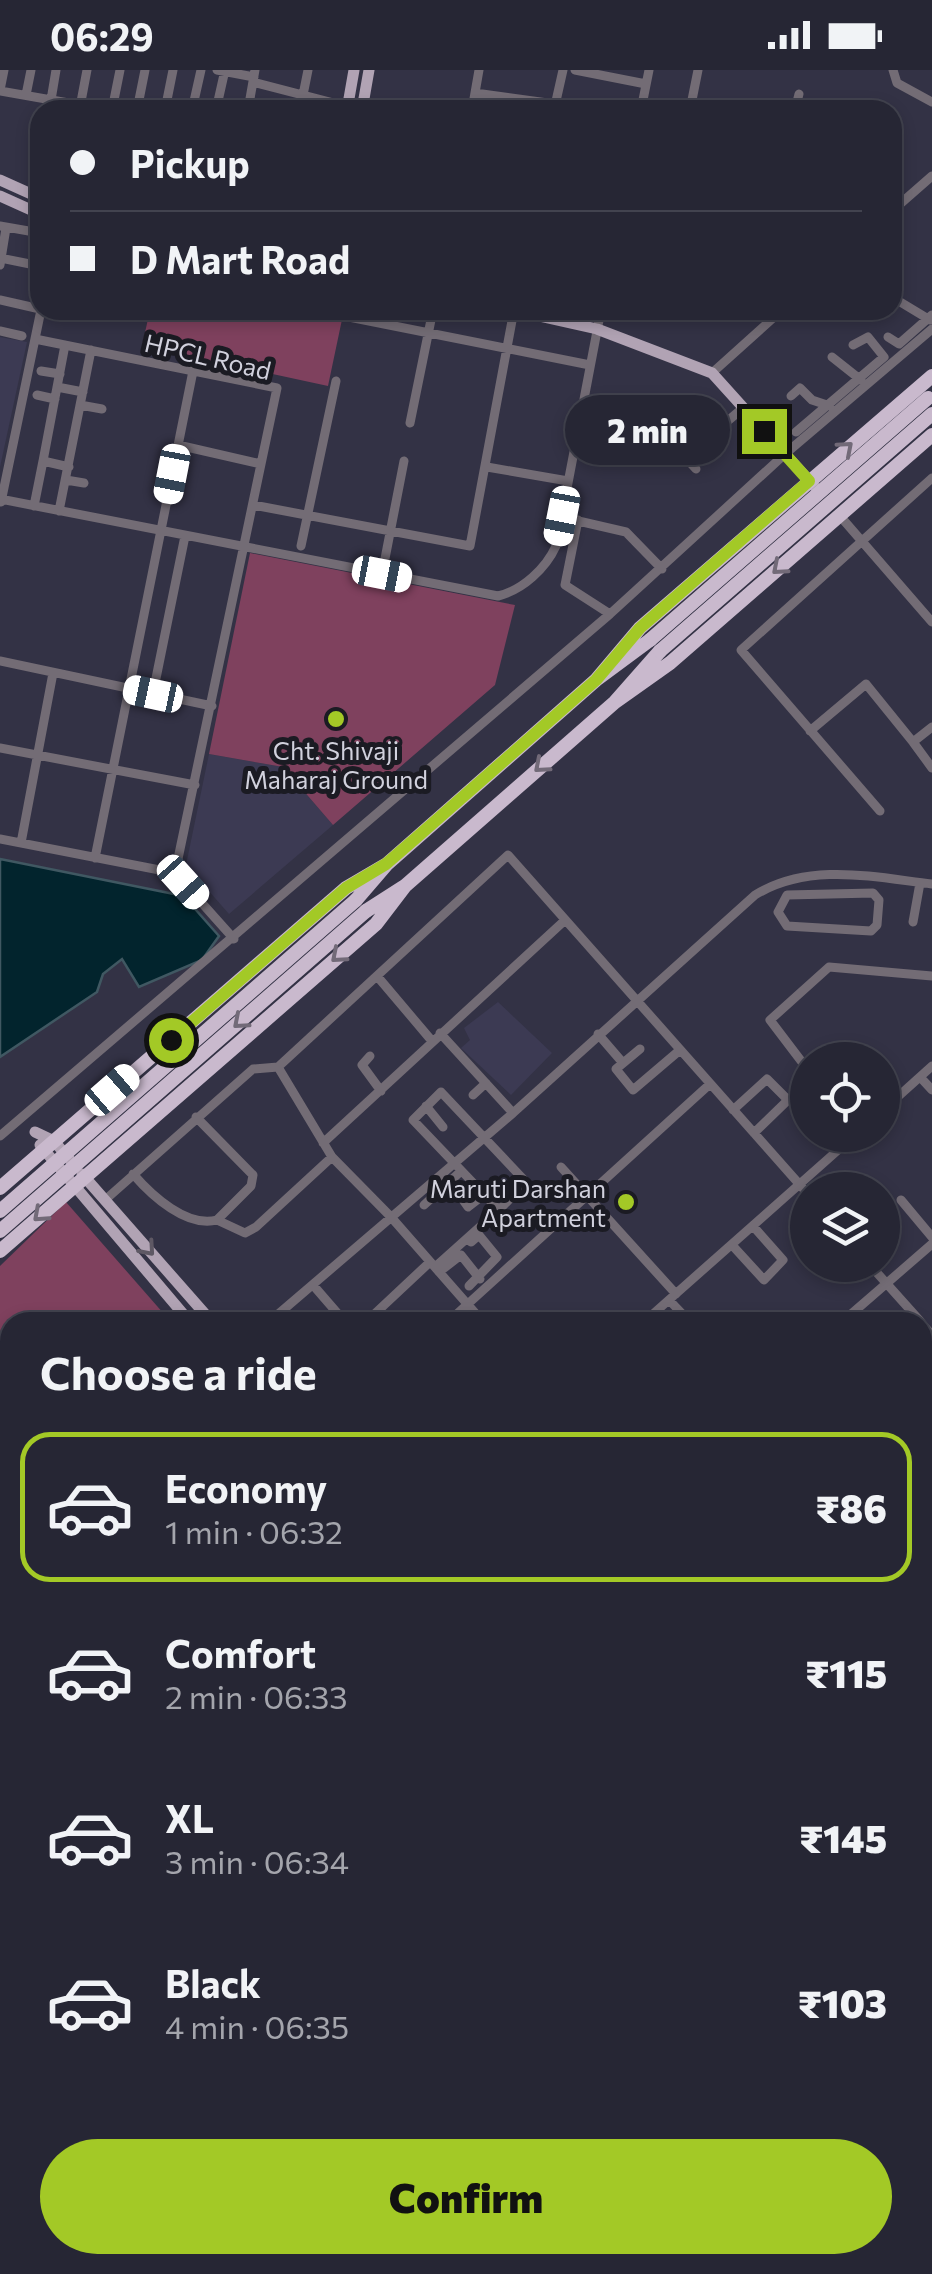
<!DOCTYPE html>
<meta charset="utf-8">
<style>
:root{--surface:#262634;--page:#2e2e3c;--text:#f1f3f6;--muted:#a4a5ac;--line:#42434f;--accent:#a3c926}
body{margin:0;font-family:Commissioner,sans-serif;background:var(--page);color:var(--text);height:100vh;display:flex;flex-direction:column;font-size:38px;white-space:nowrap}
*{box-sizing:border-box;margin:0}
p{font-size:32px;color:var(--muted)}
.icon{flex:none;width:55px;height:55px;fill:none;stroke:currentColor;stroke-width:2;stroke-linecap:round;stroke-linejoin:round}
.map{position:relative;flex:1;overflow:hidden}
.drawer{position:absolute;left:0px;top:1242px;width:932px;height:962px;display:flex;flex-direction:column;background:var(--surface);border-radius:30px 30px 0 0;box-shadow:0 5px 15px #0003,0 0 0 2px var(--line)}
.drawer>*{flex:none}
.guide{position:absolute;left:30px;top:30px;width:872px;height:220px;border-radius:30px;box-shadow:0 5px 15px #0003,0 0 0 2px var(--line);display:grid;align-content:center;height:220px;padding:0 40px;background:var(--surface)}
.fabs{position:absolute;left:790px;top:972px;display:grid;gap:20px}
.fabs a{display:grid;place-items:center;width:110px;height:110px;border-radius:50%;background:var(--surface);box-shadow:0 5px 15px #0003,0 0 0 2px var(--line);font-size:50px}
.end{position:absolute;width:45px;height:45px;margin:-22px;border:12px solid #a3c926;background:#111;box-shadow:0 0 0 5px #111}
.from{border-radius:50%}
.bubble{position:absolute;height:70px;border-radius:35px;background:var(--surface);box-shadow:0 5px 15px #0003,0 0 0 2px var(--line);font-size:32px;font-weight:800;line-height:70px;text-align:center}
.car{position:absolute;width:30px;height:60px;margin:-30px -15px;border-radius:12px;box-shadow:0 0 8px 2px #0007;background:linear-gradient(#fff 24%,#345 0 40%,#fff 0 76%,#345 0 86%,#fff 0)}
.guide b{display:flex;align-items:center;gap:35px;height:95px;font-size:38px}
.guide b+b{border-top:2px solid var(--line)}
.guide i{width:25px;height:25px;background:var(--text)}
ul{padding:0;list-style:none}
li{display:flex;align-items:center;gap:30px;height:150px;margin:0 20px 15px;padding:0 20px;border:5px solid transparent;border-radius:30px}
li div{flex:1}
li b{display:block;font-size:38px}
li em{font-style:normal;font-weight:800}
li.current{border-color:var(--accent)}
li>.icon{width:90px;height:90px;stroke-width:1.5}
h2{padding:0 40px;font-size:45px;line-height:120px}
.button{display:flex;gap:20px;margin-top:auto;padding:20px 40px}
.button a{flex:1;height:115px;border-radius:60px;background:var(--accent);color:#111;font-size:40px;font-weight:800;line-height:115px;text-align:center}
.status{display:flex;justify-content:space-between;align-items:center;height:70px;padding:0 50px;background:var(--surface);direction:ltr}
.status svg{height:28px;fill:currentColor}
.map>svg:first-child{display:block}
.built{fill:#3c3a53}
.green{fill:#7f415e}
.water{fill:#02242d;stroke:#405862;stroke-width:2.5}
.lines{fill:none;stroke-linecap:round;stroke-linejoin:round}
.minor{stroke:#736c75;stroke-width:9}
.major{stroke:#b1a3b4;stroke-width:11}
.highway{stroke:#c9b9cd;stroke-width:14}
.highway-bridge{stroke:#c9b9cd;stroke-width:14}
.oneway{stroke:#726a78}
.oneway2{stroke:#5e5864}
.route{stroke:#a3c926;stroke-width:12}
.poi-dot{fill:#a3c926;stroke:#1b1b23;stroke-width:4}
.labels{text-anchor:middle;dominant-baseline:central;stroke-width:10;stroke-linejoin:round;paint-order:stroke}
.street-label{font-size:25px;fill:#d1d1dd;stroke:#1b1b23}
.poi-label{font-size:25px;fill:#d1d1dd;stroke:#1b1b23}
</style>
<div class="status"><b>06:29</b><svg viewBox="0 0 49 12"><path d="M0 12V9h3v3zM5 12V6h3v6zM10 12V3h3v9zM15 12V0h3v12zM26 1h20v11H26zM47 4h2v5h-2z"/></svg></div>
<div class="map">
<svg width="932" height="2204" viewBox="0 0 932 2204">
<rect width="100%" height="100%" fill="#333245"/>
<path class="built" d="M0,267l27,5 -27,125z
M209,684l74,13 50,58 -104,89 -43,-49z
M498,932l54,51 -41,42 -50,-47 9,-8 -6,-12z"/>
<path class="green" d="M150,240h194l-16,76 -186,-40z
M250,483l265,52 -20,80 -162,140 -50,-58 -74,-13z
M66,1132l105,120h-161v265l-10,55v-376z
M0,1717l10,2v476h370l2,9h-382z"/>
<path class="water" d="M0,789l174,35 14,7 31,35 -17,24 -63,27 -17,-28 -19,15 -6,18 -97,65z"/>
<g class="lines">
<path class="minor" d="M217,0l37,7
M575,0l71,14
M893,0l4,13 35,19
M253,12l96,25
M0,20l4,-20
M0,21l80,14
M475,23l80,11
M26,25l5,-25
M51,30l5,-30
M80,37l7,-37
M112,40l8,-40
M137,40l8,-40
M165,40l8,-40
M192,40l9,-40
M216,40l9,-40
M248,40l7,-40
M300,40l8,-40
M472,40l7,-40
M554,40l9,-40
M641,40l8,-40
M690,40l8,-40
M795,40l4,-16
M892,141l40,-35
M0,156l40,7
M0,188l40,8
M0,195l6,-37
M892,227l38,23
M0,230l40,9
M351,240l-2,7 241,48
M0,261l22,5
M888,267l11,7 33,-29
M35,269l242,49 -102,485
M65,275l-22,116 26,6
M832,287l29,23
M41,301l19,3
M712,303l70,-63
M57,317l26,5
M37,325l18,4
M791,326l9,-8 12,12 18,6
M80,335l22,4
M410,353l23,-113
M796,362l88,-75 -16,-20 -15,8
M178,375l83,19
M677,375l8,12 58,-49
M685,387l11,12
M487,397l81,14
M66,410l18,3
M0,429l498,97c25,-6 48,-28 58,-50l45,-236
M1,432l40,-192
M253,435l217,41 44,-236
M34,436l9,-45
M59,441l32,-161
M840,446l92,106
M561,447l65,15 36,37
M578,450l-13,65 45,29
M301,476l35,-165
M382,504l22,-113
M0,591l212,45
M153,623l32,-157
M810,661l56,-47 47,58 19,-15
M913,672l19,26
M0,678l195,37
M880,741l-139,-161 191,-172
M0,769l175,34
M21,773l32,-170
M95,788l98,-487
M175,803l59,66
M873,823l6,7 -2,25 -6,6 -84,-5 -9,-14 9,-17z
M913,852l7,-39
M377,906l55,65
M440,963l73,80
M598,964l25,29
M640,979l-24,20 17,21 47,-40
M370,986l-8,9 19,26
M278,997l230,-212 300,339
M806,998l-7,8 9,2
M808,1000l-38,-50 59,-53 103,9
M920,1007l12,13
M441,1022l85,90 -27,28 -86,-90z
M473,1025l13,-12
M426,1036l17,21
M733,1040l34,-31 21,21 -34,33
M882,1041l50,-45
M0,1066l610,-522 175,-160 147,-125
M323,1073l240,-221
M561,1097l115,127
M133,1104c19,22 54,54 84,46l34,-34 2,-11 -57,-58
M474,1120l-11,10 5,7 13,-10
M105,1130l148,-131 25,-2 54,90 59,60 92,105
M901,1130l31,37
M424,1135l35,-32
M217,1150l28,13 11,-6 76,-70
M732,1175l32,35 19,-20 -30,-34
M870,1195l51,57
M435,1197l58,-52 -2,-7
M439,1202l22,-17 19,24
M313,1215l32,37
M469,1216l28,-29 -18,-22 -8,7
M669,1230l21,22
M269,1252l244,-209 242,-218c54,-33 118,-18 177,-11
M366,1252l64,-60
M448,1252l262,-238
M644,1252l211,-187
M842,1252l90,-78
M922,1254l10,11
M922,1326l10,-8
M922,1369l10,10
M922,1416l10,-1
M922,1464l10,10 -10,8
M0,1629l10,-62
M922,1689l10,2
M0,1692l10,-32
M0,1693l10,12
M922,1768l10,-40
M922,1896l10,-8
M922,1947l10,11
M439,2195l8,9
M629,2195l11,9
M838,2195l7,9
M566,2204l10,-9
M712,2204l10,-9
M806,2204l11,-9"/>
<path class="major" d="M347,40l7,-40
M362,40l7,-40
M0,110l40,18
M0,126l40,18
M512,240l85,19 115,44 102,113
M35,1062l19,9 16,19
M40,1075l150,177
M82,1104l130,148
M922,2070l10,11
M922,2095l10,11"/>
<path class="highway" d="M596,610l44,-52 292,-252
M615,632l55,-39 262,-228
M356,830l31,-36 209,-184 54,-40
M366,841l39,-25 210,-184 45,-51
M0,1118l346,-300 41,-24
M0,1181l376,-327 29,-38"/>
<path class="highway-bridge" d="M650,570l278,-242
M660,581l272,-237
M0,1141l356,-311
M0,1161l366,-320"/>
</g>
<defs><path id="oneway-chevron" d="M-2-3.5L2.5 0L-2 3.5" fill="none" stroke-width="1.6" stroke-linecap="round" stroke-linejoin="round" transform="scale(2.5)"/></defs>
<g class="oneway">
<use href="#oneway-chevron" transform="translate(846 378) rotate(-41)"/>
<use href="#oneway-chevron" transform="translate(779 498) rotate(139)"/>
<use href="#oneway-chevron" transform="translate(541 696) rotate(139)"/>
<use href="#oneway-chevron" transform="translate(338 886) rotate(139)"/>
<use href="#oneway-chevron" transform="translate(240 952) rotate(139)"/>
<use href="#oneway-chevron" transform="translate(40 1145) rotate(138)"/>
</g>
<use class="oneway2" href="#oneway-chevron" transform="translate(148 1179) rotate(49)"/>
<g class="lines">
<path class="route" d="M171,970l175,-152 40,-24 30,-26 180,-158 44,-52 169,-147 -45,-50"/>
</g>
<g class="poi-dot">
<circle cx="336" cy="649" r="10"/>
<circle cx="626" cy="1132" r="10"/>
</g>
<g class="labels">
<g class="street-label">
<text transform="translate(208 286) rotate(13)">HPCL Road</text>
</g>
<g class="poi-label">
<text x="336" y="680">Cht. Shivaji<tspan x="336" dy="29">Maharaj Ground</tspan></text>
<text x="606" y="1118" text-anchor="end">Maruti Darshan<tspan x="606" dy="29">Apartment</tspan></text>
</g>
</g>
</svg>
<div class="fabs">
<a><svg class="icon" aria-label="locate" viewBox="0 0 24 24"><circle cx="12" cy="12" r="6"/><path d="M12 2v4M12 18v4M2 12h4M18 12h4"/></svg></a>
<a><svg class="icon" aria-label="layers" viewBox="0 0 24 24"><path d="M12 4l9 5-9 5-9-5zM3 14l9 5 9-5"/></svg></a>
</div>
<i class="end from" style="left:171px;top:970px"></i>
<i class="end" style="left:764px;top:361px"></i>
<div class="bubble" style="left:565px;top:325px;width:165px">2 min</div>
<i class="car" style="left:172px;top:404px;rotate:191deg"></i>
<i class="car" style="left:562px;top:446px;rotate:191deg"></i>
<i class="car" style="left:382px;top:504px;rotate:101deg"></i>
<i class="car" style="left:153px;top:624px;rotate:282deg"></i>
<i class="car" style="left:183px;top:812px;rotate:138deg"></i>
<i class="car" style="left:112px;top:1020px;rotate:49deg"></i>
<div class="guide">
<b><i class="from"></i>Pickup</b>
<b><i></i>D Mart Road</b>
</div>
<section class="drawer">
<h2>Choose a ride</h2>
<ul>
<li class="current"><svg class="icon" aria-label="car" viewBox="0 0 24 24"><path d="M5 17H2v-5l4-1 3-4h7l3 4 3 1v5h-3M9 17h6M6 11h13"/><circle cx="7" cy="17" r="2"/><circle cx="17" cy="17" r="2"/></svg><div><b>Economy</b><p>1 min · 06:32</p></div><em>₹86</em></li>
<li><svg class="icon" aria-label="car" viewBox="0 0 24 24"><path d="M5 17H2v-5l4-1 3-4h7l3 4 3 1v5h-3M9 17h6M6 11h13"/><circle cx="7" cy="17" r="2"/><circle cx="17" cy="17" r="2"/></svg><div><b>Comfort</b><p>2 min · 06:33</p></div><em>₹115</em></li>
<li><svg class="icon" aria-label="car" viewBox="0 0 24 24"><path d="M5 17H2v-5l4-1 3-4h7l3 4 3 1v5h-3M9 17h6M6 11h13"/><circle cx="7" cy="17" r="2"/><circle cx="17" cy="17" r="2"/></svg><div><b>XL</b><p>3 min · 06:34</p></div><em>₹145</em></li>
<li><svg class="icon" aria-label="car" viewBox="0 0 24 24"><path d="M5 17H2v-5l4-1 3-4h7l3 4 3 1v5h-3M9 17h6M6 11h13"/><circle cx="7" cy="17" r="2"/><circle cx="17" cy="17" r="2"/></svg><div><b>Black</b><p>4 min · 06:35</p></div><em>₹103</em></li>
</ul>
<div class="button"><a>Confirm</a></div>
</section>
</div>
